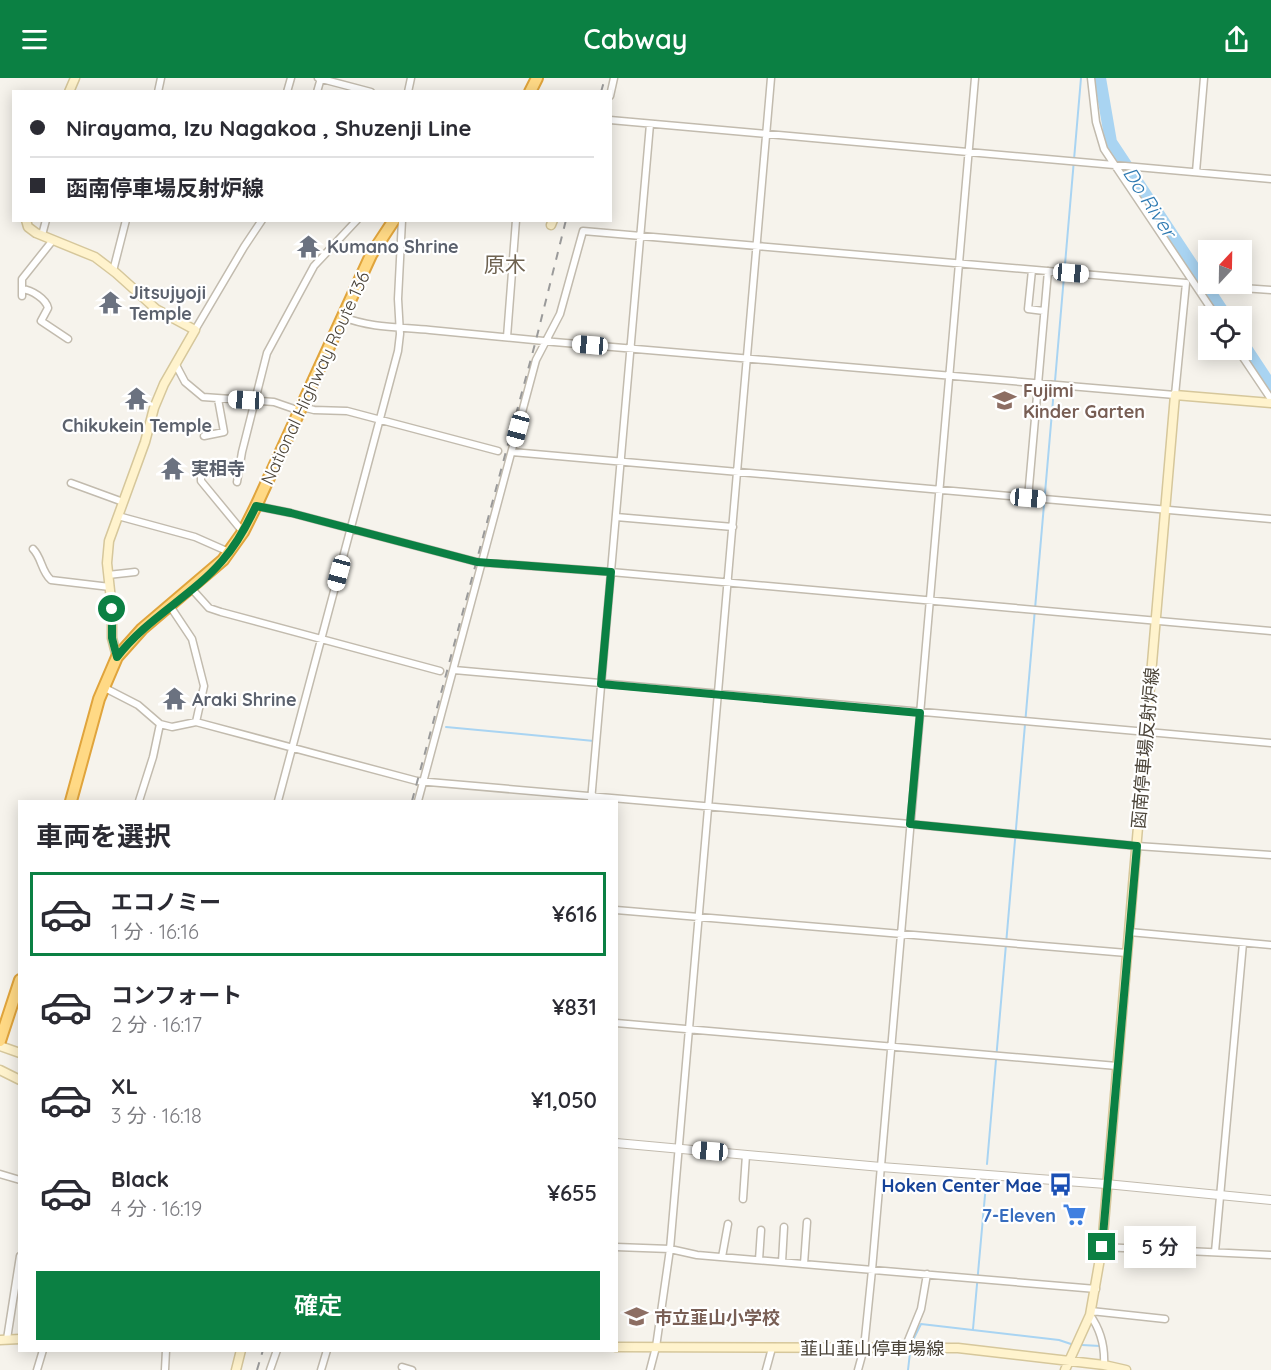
<!DOCTYPE html>
<html lang="ja">
<meta charset="utf-8">
<style>
:root{--surface:#fff;--page:#f7f7f7;--text:#2b2b33;--muted:#7c7c81;--line:#e1e1e2;--accent:#0b8043}
body{margin:0;font-family:Quicksand,"Noto Sans JP",sans-serif;background:var(--page);color:var(--text);height:100vh;display:flex;flex-direction:column;font-size:22px;white-space:nowrap}
*{box-sizing:border-box;margin:0}
p{font-size:20px;color:var(--muted)}
.icon{flex:none;width:33px;height:33px;fill:none;stroke:currentColor;stroke-width:2;stroke-linecap:round;stroke-linejoin:round}
.map{position:relative;flex:1;overflow:hidden}
.sheet{position:absolute;left:18px;top:722px;width:600px;height:552px;display:flex;flex-direction:column;background:var(--surface);border-radius:0px;box-shadow:0 3px 15px #0003}
.sheet>*{flex:none}
.guide{position:absolute;left:12px;top:12px;width:600px;height:132px;border-radius:0px;box-shadow:0 3px 15px #0003;display:grid;align-content:center;height:132px;padding:0 18px;background:var(--surface)}
.needle{width:39px;rotate:22deg}
.fabs{position:absolute;left:1198px;top:162px;display:grid;gap:12px}
.fabs a{display:grid;place-items:center;width:54px;height:54px;border-radius:0px;background:var(--surface);box-shadow:0 3px 15px #0003;font-size:30px}
.end{position:absolute;width:27px;height:27px;margin:-14px;border:8px solid #0b8043;background:#fff;box-shadow:0 0 0 3px #fff}
.from{border-radius:50%}
.bubble{position:absolute;height:42px;border-radius:0px;background:var(--surface);box-shadow:0 3px 15px #0003;font-size:20px;font-weight:600;line-height:42px;text-align:center}
.car{position:absolute;width:18px;height:36px;margin:-18px -9px;border-radius:8px;box-shadow:0 0 4px 2px #0007;background:linear-gradient(#fff 24%,#345 0 40%,#fff 0 76%,#345 0 86%,#fff 0)}
.guide b{display:flex;align-items:center;gap:21px;height:57px;font-size:22px}
.guide b+b{border-top:2px solid var(--line)}
.guide i{width:15px;height:15px;background:var(--text)}
ul{padding:0;list-style:none}
li{display:flex;align-items:center;gap:18px;height:84px;margin:0 12px 9px;padding:0 6px;border:3px solid transparent;border-radius:0px}
li div{flex:1}
li b{display:block;font-size:22px}
li em{font-style:normal;font-weight:600}
li.current{border-color:var(--accent)}
li>.icon{width:54px;height:54px;stroke-width:1.5}
h2{padding:0 18px;font-size:27px;line-height:72px}
.primary-button{display:flex;gap:12px;margin-top:auto;padding:12px 18px}
.primary-button a{flex:1;height:69px;border-radius:0px;background:var(--accent);color:#fff;font-size:24px;font-weight:600;line-height:69px;text-align:center}
header{display:flex;justify-content:space-between;align-items:center;height:78px;padding:0 18px;background:var(--accent);color:#fff;font-size:27px;font-weight:600}
.map>svg:first-child{display:block}
.lines{fill:none;stroke-linecap:round;stroke-linejoin:round}
.stream{stroke:#a9d4f2;stroke-width:2}
.river{stroke:#a9d4f2;stroke-width:12}
.minor-casing{stroke:#c2bbae;stroke-width:9}
.tertiary-casing{stroke:#c2bbae;stroke-width:10}
.secondary-casing{stroke:#d6c79b;stroke-width:11}
.trunk-casing{stroke:#e0a43c;stroke-width:14}
.minor{stroke:#fff;stroke-width:6}
.tertiary{stroke:#fff;stroke-width:8}
.secondary{stroke:#fff3cd;stroke-width:8}
.trunk{stroke:#ffd985;stroke-width:10}
.rail{stroke:#9a9a9a;stroke-width:2;stroke-dasharray:8 8;stroke-linecap:butt}
.route{stroke:#0b8043;stroke-width:8}
.labels{text-anchor:middle;dominant-baseline:central;stroke-width:4.5;stroke-linejoin:round;paint-order:stroke}
.worship-label{font-size:18px;font-weight:bold;fill:#5b616d;stroke:#fff;text-anchor:start}
.street-label{font-size:18px;fill:#4b4439;stroke:#fff}
.education-label{font-size:18px;font-weight:bold;fill:#785e54;stroke:#fff;text-anchor:start}
.transit-label{font-size:18px;font-weight:bold;fill:#164399;stroke:#fff;text-anchor:end}
.shop-label{font-size:18px;font-weight:bold;fill:#366cbe;stroke:#fff;text-anchor:end}
.water-label{font-size:20px;font-style:italic;fill:#2e7ab2;stroke:#fff}
.quarter-label{font-size:21px;fill:#6e6250;stroke:#fff}
</style>
<header><svg class="icon" aria-label="menu" viewBox="0 0 24 24"><path d="M4 6h16M4 12h16M4 18h16"/></svg>Cabway<svg class="icon" aria-label="share" viewBox="0 0 24 24"><path d="M12 15V3M7 8l5-5 5 5M5 13v7h14v-7"/></svg></header>
<div class="map">
<svg width="1271" height="1292" viewBox="0 0 1271 1292">
<rect width="100%" height="100%" fill="#f6f3ec"/>
<g class="lines">
<path class="stream" d="M1055,303l26,-303
M446,649l148,14
M987,1086l67,-775
M973,1251l13,-145
M1082,1267l18,1
M908,1292l3,-26 10,-20 138,16 12,4"/>
<path class="river" d="M1100,0l11,64 115,174
M1242,264l29,44"/>
<defs>
<path id="minor" d="M318,0l53,14
M1091,0l5,44 8,27 112,167
M158,14l3,-14
M287,14l4,-14
M317,14l4,-14
M408,14l3,-14
M610,18l4,-18
M610,42l661,59
M1196,94l8,-94
M42,157l4,-15
M1032,192l-4,39 16,2
M113,193l13,-51
M1214,208l57,4
M22,211c10,1 24,10 26,19l-7,13 27,18
M22,218v-17l31,-39
M343,239c28,11 57,10 87,13 41,4 83,8 124,12l621,53 11,-112 -603,-52 -23,83 -24,46 -118,441
M195,252l49,-83 18,-27
M507,259l9,-117
M1238,272l33,49
M176,287l9,17 18,15 71,5 26,9
M302,329l12,3 33,1 151,40
M204,358l20,-4 -6,-33
M512,374l759,67
M201,394v9l42,51
M237,404l5,-30 25,-99 47,-87 43,-46
M71,405l52,19
M1028,420l20,-227
M256,428l35,7 186,49 134,10 660,59
M118,438l77,21 34,15
M616,439l117,10
M33,471c9,9 8,22 18,31l59,7
M108,497l27,-3
M191,510l18,20 12,4 219,59
M170,528l22,33 12,47 -8,36
M454,592l817,73
M103,609l35,18 22,19 12,3 24,-5 221,59 493,43 227,22 134,9
M139,723l14,-44 7,-33
M278,723l120,-450 2,-17 -2,-35 4,-79
M591,723l59,-677
M616,832l511,43
M1129,854l142,13
M616,945l501,43
M0,1096l20,6
M743,1121l3,-44
M616,1169l54,2 27,6 399,34
M1102,1169l169,8
M1215,1174l28,-309
M722,1179l6,-33
M759,1182l2,-30
M782,1184l2,-35
M804,1186l3,-42
M1091,1233l74,8
M1090,1237c10,14 15,32 14,50
M7,1261l13,-83
M905,1270l16,-39 6,-35
M402,1289l10,3
M37,1292l6,-20
M165,1292l1,-20
M270,1292l7,-20
M321,1292l6,-20
M650,1292l6,-23 14,-98 101,-1171
M766,1292l6,-22
M858,1292l6,-22 8,-78 103,-1192"/>
<path id="tertiary" d="M616,1065l265,24 225,17 165,16"/>
<path id="secondary" d="M69,14l6,-14
M26,142l2,7 8,6 59,24 21,16 40,36 39,21 -31,54 -10,24 -9,34 -36,99 -2,22 5,46v29l5,19
M551,147l2,-5
M0,968l20,7
M0,992l20,10
M0,1262l20,-1
M616,1269l342,1 146,17 22,5
M236,1292l5,-20
M1065,1292l25,-55 12,-68 73,-852 96,8"/>
<path id="trunk" d="M530,14l7,-14
M71,723l28,-102 18,-42 25,-28 81,-69 20,-28 13,-26 115,-251 23,-35
M0,963l20,-61"/>
</defs>
<use href="#minor" class="minor-casing"/>
<use href="#tertiary" class="tertiary-casing"/>
<use href="#secondary" class="secondary-casing"/>
<use href="#trunk" class="trunk-casing"/>
<use href="#minor" class="minor"/>
<use href="#tertiary" class="tertiary"/>
<use href="#secondary" class="secondary"/>
<use href="#trunk" class="trunk"/>
<path class="rail" d="M601,14l4,-14
M412,723l124,-461 30,-120
M257,1292l6,-20"/>
</g>
<g class="lines">
<path class="route" d="M112,531v29l5,19c30,-39 74,-60 105,-96 15,-17 25,-36 34,-55l35,7 186,49 134,10 -10,112 319,29 -10,111 227,22 -35,401"/>
</g>
<defs>
<symbol id="temple-bare" viewBox="-9 -9 18 18"><path d="M0-6L5-2H3V0L6.5 2.5H4V6H1.5V3h-3V6H-4V2.5H-6.5L-3 0V-2H-5Z" fill="#6b7280" stroke="#fff" stroke-width="2.5" paint-order="stroke"/></symbol>
<symbol id="school-bare" viewBox="-9 -9 18 18"><path d="M0-5L7-2L0 1L-7-2ZM-4 1L0 2.5L4 1V4Q0 6-4 4Z" fill="#8d6e63" stroke="#fff" stroke-width="2.5" paint-order="stroke"/></symbol>
<symbol id="bus-bare" viewBox="-9 -9 18 18"><path d="M-5-6H5V4H4V6H2V4H-2V6H-4V4H-5ZM-3.5-4V0h7V-4ZM-3.5 1.2v1.5H-2V1.2ZM2 1.2v1.5H3.5V1.2Z" fill="#1a4fb4" stroke="#fff" stroke-width="2.5" paint-order="stroke"/></symbol>
<symbol id="supermarket-bare" viewBox="-9 -9 18 18"><path d="M-6-5.5h2.5l.6 2H6L4.5 2H-2.5L-4.4-4H-6ZM-1.5 3.2a1.3 1.3 0 1 0 .1 0ZM3 3.2a1.3 1.3 0 1 0 .1 0Z" fill="#3f7fe0" stroke="#fff" stroke-width="2.5" paint-order="stroke"/></symbol>
</defs>
<g fill-rule="evenodd">
<use href="#temple-bare" x="292" y="152" width="33" height="33"/>
<use href="#temple-bare" x="94" y="208" width="33" height="33"/>
<use href="#temple-bare" x="120" y="304" width="33" height="33"/>
<use href="#school-bare" x="988" y="306" width="33" height="33"/>
<use href="#temple-bare" x="156" y="374" width="33" height="33"/>
<use href="#temple-bare" x="158" y="604" width="33" height="33"/>
<use href="#bus-bare" x="1044" y="1090" width="33" height="33"/>
<use href="#supermarket-bare" x="1058" y="1120" width="33" height="33"/>
<use href="#school-bare" x="620" y="1222" width="33" height="33"/>
</g>
<g class="labels">
<g class="worship-label">
<text x="327" y="168">Kumano Shrine</text>
<text x="129" y="214">Jitsujyoji<tspan x="129" dy="21">Temple</tspan></text>
<text x="137" y="347" text-anchor="middle">Chikukein Temple</text>
<text x="191" y="390">実相寺</text>
<text x="192" y="621">Araki Shrine</text>
</g>
<g class="street-label">
<text transform="translate(315 300) rotate(-65)">National Highway Route 136</text>
<text transform="translate(1145 670) rotate(-85)">函南停車場反射炉線</text>
<text x="872" y="1270">韮山韮山停車場線</text>
</g>
<g class="education-label">
<text x="1023" y="312">Fujimi<tspan x="1023" dy="21">Kinder Garten</tspan></text>
<text x="654" y="1239">市立韮山小学校</text>
</g>
<g class="transit-label">
<text x="1042" y="1107">Hoken Center Mae</text>
</g>
<g class="shop-label">
<text x="1056" y="1137">7-Eleven</text>
</g>
<g class="water-label">
<text transform="translate(1150 124) rotate(57)">Do River</text>
</g>
<g class="quarter-label">
<text x="505" y="186">原木</text>
</g>
</g>
</svg>
<div class="fabs">
<a><svg class="needle" viewBox="-14 -14 28 28"><path d="M0-13l5 13h-10z" fill="#e53935"/><path d="M0 13l5-13h-10z" fill="#7c7c81"/></svg></a>
<a><svg class="icon" aria-label="locate" viewBox="0 0 24 24"><circle cx="12" cy="12" r="6"/><path d="M12 2v4M12 18v4M2 12h4M18 12h4"/></svg></a>
</div>
<i class="end from" style="left:112px;top:531px"></i>
<i class="end" style="left:1102px;top:1169px"></i>
<div class="bubble" style="left:1124px;top:1148px;width:72px">5 分</div>
<i class="car" style="left:1071px;top:195px;rotate:95deg"></i>
<i class="car" style="left:590px;top:267px;rotate:275deg"></i>
<i class="car" style="left:246px;top:322px;rotate:273deg"></i>
<i class="car" style="left:518px;top:351px;rotate:195deg"></i>
<i class="car" style="left:1028px;top:420px;rotate:95deg"></i>
<i class="car" style="left:339px;top:495px;rotate:195deg"></i>
<i class="car" style="left:710px;top:1073px;rotate:275deg"></i>
<div class="guide">
<b><i class="from"></i>Nirayama, Izu Nagakoa , Shuzenji Line</b>
<b><i></i>函南停車場反射炉線</b>
</div>
<section class="sheet">
<h2>車両を選択</h2>
<ul>
<li class="current"><svg class="icon" aria-label="car" viewBox="0 0 24 24"><path d="M5 17H2v-5l4-1 3-4h7l3 4 3 1v5h-3M9 17h6M6 11h13"/><circle cx="7" cy="17" r="2"/><circle cx="17" cy="17" r="2"/></svg><div><b>エコノミー</b><p>1 分 · 16:16</p></div><em>¥616</em></li>
<li><svg class="icon" aria-label="car" viewBox="0 0 24 24"><path d="M5 17H2v-5l4-1 3-4h7l3 4 3 1v5h-3M9 17h6M6 11h13"/><circle cx="7" cy="17" r="2"/><circle cx="17" cy="17" r="2"/></svg><div><b>コンフォート</b><p>2 分 · 16:17</p></div><em>¥831</em></li>
<li><svg class="icon" aria-label="car" viewBox="0 0 24 24"><path d="M5 17H2v-5l4-1 3-4h7l3 4 3 1v5h-3M9 17h6M6 11h13"/><circle cx="7" cy="17" r="2"/><circle cx="17" cy="17" r="2"/></svg><div><b>XL</b><p>3 分 · 16:18</p></div><em>¥1,050</em></li>
<li><svg class="icon" aria-label="car" viewBox="0 0 24 24"><path d="M5 17H2v-5l4-1 3-4h7l3 4 3 1v5h-3M9 17h6M6 11h13"/><circle cx="7" cy="17" r="2"/><circle cx="17" cy="17" r="2"/></svg><div><b>Black</b><p>4 分 · 16:19</p></div><em>¥655</em></li>
</ul>
<div class="primary-button"><a>確定</a></div>
</section>
</div>
